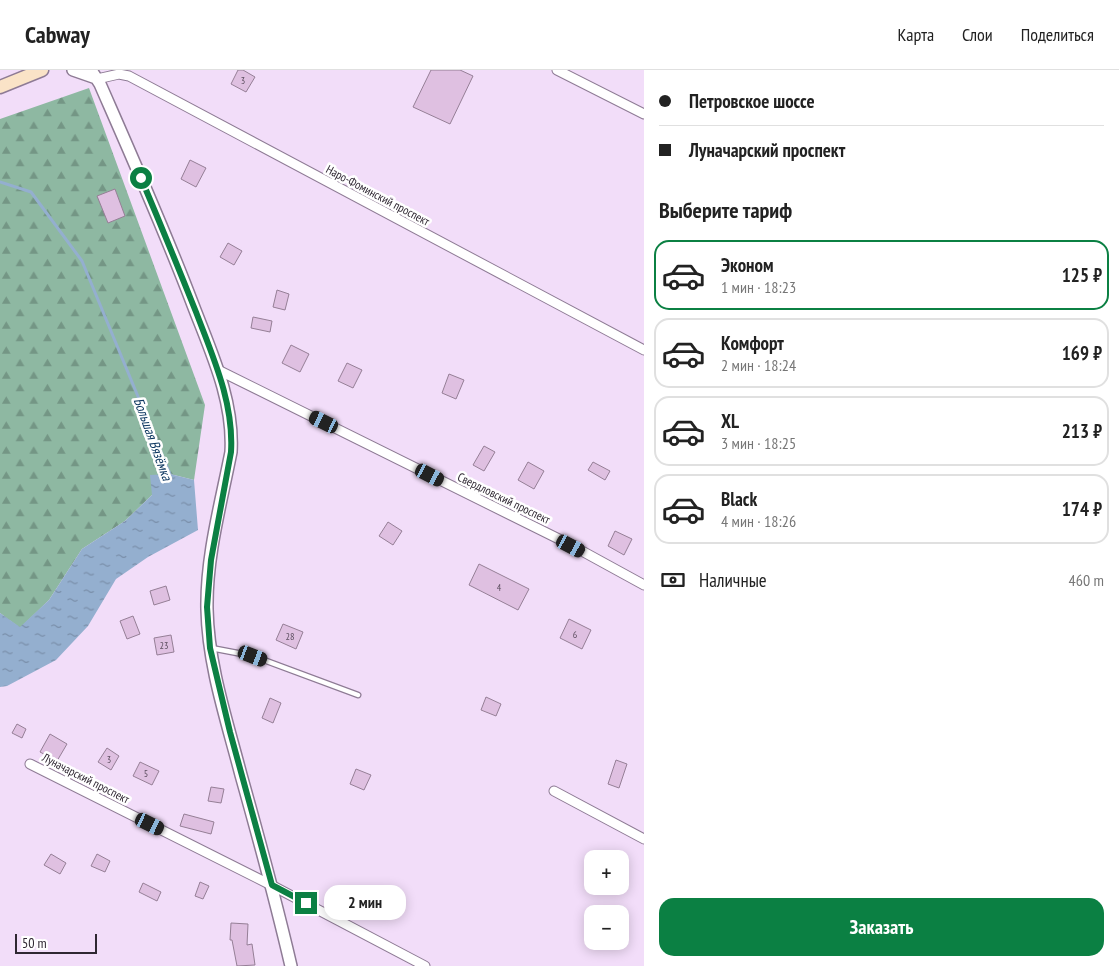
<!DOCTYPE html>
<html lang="ru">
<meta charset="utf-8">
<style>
:root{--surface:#fff;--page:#f2f2f2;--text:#222;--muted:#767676;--line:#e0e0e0;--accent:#0b8043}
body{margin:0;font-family:"PT Sans Narrow",sans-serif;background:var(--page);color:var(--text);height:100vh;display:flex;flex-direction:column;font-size:19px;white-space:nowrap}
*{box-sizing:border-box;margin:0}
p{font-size:16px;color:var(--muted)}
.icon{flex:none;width:28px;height:28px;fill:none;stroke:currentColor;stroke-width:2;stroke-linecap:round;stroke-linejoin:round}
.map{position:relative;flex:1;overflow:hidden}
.details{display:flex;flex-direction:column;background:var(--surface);width:475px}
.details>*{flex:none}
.banner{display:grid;align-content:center;height:110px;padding:0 15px;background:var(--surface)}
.controls{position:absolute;left:584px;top:780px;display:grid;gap:10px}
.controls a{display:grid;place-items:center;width:45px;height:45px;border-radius:10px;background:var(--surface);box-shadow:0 2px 12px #0003;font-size:25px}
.scale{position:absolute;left:15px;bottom:12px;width:82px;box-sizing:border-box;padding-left:5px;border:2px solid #2f2732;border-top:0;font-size:14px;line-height:18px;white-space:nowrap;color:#2f2732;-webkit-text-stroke:4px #fff;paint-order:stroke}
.end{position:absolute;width:22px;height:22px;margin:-11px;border:6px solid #0b8043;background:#fff;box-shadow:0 0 0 2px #fff}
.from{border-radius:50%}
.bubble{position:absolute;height:35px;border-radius:15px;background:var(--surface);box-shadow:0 2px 12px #0003;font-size:16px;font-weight:600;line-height:35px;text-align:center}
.car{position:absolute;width:15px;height:30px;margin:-15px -8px;border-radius:6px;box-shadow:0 0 4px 1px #0007;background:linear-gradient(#222 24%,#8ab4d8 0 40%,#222 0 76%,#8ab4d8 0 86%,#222 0)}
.banner b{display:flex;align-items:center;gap:18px;height:48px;font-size:19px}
.banner b+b{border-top:1px solid var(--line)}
.banner i{width:12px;height:12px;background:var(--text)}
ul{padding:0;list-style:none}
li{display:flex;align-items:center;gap:15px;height:70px;margin:0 10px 8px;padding:0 5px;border:2px solid var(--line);border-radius:15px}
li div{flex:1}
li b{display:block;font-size:19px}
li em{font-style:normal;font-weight:600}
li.on{border-color:var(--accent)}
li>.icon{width:45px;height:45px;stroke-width:1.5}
h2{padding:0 15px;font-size:22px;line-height:60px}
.pay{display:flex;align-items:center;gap:12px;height:55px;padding:0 15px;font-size:19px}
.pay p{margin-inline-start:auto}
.action{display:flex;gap:10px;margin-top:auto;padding:10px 15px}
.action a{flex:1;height:58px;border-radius:15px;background:var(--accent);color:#fff;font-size:20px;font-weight:600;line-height:58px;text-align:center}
header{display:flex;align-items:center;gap:30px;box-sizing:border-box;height:70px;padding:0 25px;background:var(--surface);border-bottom:1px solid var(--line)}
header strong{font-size:24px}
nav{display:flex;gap:28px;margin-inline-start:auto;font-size:18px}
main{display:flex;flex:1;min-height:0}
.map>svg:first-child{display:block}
.forest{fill:url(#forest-firs)}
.water{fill:url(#water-ripples)}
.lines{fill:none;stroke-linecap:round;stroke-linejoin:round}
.stream{stroke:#94afcf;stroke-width:3}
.building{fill:#dfc0e1;stroke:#957f96}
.service-casing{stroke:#8e7b95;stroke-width:7}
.minor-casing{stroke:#8e7b95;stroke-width:11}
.tertiary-casing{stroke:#8e7b95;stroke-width:14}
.secondary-casing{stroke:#8e7b95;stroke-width:15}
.service{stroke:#fff;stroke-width:4.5}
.minor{stroke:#fff;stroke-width:9}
.tertiary{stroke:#fff;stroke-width:11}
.secondary{stroke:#fae3c7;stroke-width:12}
.route{stroke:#0b8043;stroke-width:6}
.labels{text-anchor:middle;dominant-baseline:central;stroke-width:5;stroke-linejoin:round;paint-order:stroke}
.number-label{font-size:10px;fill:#5b4d5e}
.street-label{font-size:12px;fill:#2f2732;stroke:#fff}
.water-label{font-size:14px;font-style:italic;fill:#0f3861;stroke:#fff}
</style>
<header>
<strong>Cabway</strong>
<nav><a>Карта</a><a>Слои</a><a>Поделиться</a></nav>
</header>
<main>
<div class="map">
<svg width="644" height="896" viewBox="0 0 644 896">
<defs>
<pattern id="forest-firs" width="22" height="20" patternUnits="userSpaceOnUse" patternTransform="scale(1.25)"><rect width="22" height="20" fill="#8eb8a2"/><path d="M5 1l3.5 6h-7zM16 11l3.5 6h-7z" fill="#749685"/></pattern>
<pattern id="water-ripples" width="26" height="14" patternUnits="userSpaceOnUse" patternTransform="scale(1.25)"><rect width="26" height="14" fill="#94afcf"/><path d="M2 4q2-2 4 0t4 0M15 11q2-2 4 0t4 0" fill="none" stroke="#798ea9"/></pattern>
</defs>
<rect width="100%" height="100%" fill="#f2ddf9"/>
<path class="forest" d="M89,18l116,317 -11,75 -24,-6 -18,21 -27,26 -43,28 -33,51 -29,28 -20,-15v-494z"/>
<path class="water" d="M170,404l24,6 4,50 -50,27 -32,22 -28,47 -32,34 -49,26 -7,1v-74l20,14 29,-27 33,-51 43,-28 27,-26 -2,-20z"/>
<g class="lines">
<path class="stream" d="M0,112l31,10 51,69 88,213"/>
</g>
<path class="building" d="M238,0h5l12,7 -9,15 -15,-8z
M431,0h29l13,6 -23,48 -37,-17z
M190,90l16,8 -10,19 -15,-8z
M115,119l10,27 -17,7 -11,-27z
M228,173l14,8 -8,14 -14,-8z
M277,220l12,4 -4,16 -12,-3z
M253,247l19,4 -2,11 -19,-4z
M291,275l18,9 -9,18 -18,-9z
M347,293l15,7 -9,18 -15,-7z
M449,304l15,6 -8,19 -14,-6z
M484,376l11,6 -11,19 -11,-6z
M528,392l16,9 -10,18 -16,-9z
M593,392l17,9 -5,9 -17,-10z
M388,452l14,9 -9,14 -14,-9z
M615,461l17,8 -8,16 -16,-9z
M479,494l50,25 -11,21 -49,-25z
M166,516l4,14 -16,5 -4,-14z
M133,546l7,18 -13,5 -7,-18z
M569,549l22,11 -9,19 -22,-11z
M283,554l20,8 -7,17 -20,-9z
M171,565l3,17 -17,3 -3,-17z
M486,627l15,7 -5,12 -15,-6z
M270,628l11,5 -8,20 -11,-5z
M17,654l9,5 -4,9 -10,-5z
M50,664l17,10 -10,17 -17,-9z
M107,678l12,8 -8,14 -13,-8z
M616,690l11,4 -8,24 -11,-4z
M140,692l19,9 -7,14 -19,-9z
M356,699l15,6 -7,15 -14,-6z
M211,717l13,2 -3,14 -13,-2z
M184,744l30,8 -3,12 -31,-8z
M51,784l15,9 -6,11 -16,-9z
M97,784l13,7 -5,11 -14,-6z
M200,812l9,4 -6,13 -8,-3z
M143,813l18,9 -4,9 -18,-9z
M231,853l17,1 -1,21 5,-1 3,21 -18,1 -5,-26h-2z"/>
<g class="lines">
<defs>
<path id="service" d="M211,578l42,8 105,39"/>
<path id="minor" d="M557,0l87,44
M97,9l22,-5 10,2 515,274
M218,300l353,175 73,40
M30,694l241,121 154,81
M554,721l90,48"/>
<path id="tertiary" d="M73,0l23,8
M91,0l9,14c32,73 65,147 93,221 18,47 41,95 38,147 -10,51 -25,105 -24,157 1,56 20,112 34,166 18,64 35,127 50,191"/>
<path id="secondary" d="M0,17l42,-17"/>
</defs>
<use href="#service" class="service-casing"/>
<use href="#minor" class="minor-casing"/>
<use href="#tertiary" class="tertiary-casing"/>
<use href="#secondary" class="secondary-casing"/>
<use href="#service" class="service"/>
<use href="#minor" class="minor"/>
<use href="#tertiary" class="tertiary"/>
<use href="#secondary" class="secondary"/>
</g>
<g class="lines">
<path class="route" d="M141,108c19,45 37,89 55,134 17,45 38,91 35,140l-20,108 -4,47 3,41 20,84 42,153 34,18"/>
</g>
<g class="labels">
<g class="number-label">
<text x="243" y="10">3</text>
<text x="499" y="517">4</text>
<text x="575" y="564">6</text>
<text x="290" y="566">28</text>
<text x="164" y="575">23</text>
<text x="109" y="689">3</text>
<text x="146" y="703">5</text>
</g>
<g class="street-label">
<text transform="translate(378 125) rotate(28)">Наро-Фоминский проспект</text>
<text transform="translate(504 428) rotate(26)">Свердловский проспект</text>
<text transform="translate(86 708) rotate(27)">Луначарский проспект</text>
</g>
<g class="water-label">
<text transform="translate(153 369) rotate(70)">Большая Вязёмка</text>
</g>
</g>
</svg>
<div class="controls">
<a>+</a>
<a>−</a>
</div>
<div class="scale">50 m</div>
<i class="end from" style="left:141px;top:108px"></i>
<i class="end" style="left:306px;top:833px"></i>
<div class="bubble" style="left:324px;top:815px;width:82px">2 мин</div>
<i class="car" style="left:324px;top:352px;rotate:296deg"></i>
<i class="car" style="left:430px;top:405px;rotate:117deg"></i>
<i class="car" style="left:571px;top:476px;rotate:118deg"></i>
<i class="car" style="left:253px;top:586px;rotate:111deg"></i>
<i class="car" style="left:150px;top:754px;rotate:116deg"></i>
</div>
<section class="details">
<div class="banner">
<b><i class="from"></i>Петровское шоссе</b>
<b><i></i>Луначарский проспект</b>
</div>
<h2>Выберите тариф</h2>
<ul>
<li class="on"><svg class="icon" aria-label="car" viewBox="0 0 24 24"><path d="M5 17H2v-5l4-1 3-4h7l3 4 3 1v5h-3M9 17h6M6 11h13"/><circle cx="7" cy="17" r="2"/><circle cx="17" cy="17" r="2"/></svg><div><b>Эконом</b><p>1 мин · 18:23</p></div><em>125 ₽</em></li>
<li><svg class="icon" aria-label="car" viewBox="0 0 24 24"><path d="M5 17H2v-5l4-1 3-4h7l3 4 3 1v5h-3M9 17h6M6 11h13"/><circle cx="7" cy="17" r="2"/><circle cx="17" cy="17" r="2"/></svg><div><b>Комфорт</b><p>2 мин · 18:24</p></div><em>169 ₽</em></li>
<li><svg class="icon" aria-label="car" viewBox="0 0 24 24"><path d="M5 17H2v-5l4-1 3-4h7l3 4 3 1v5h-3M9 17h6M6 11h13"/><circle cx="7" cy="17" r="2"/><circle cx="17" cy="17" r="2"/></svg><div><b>XL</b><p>3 мин · 18:25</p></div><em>213 ₽</em></li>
<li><svg class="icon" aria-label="car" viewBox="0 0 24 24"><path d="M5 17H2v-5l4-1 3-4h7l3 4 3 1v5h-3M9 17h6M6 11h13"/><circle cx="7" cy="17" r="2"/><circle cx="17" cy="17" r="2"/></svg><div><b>Black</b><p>4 мин · 18:26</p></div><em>174 ₽</em></li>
</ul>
<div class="pay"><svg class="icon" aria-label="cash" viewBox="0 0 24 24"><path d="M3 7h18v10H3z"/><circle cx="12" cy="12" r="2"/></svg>Наличные<p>460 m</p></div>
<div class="action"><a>Заказать</a></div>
</section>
</main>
